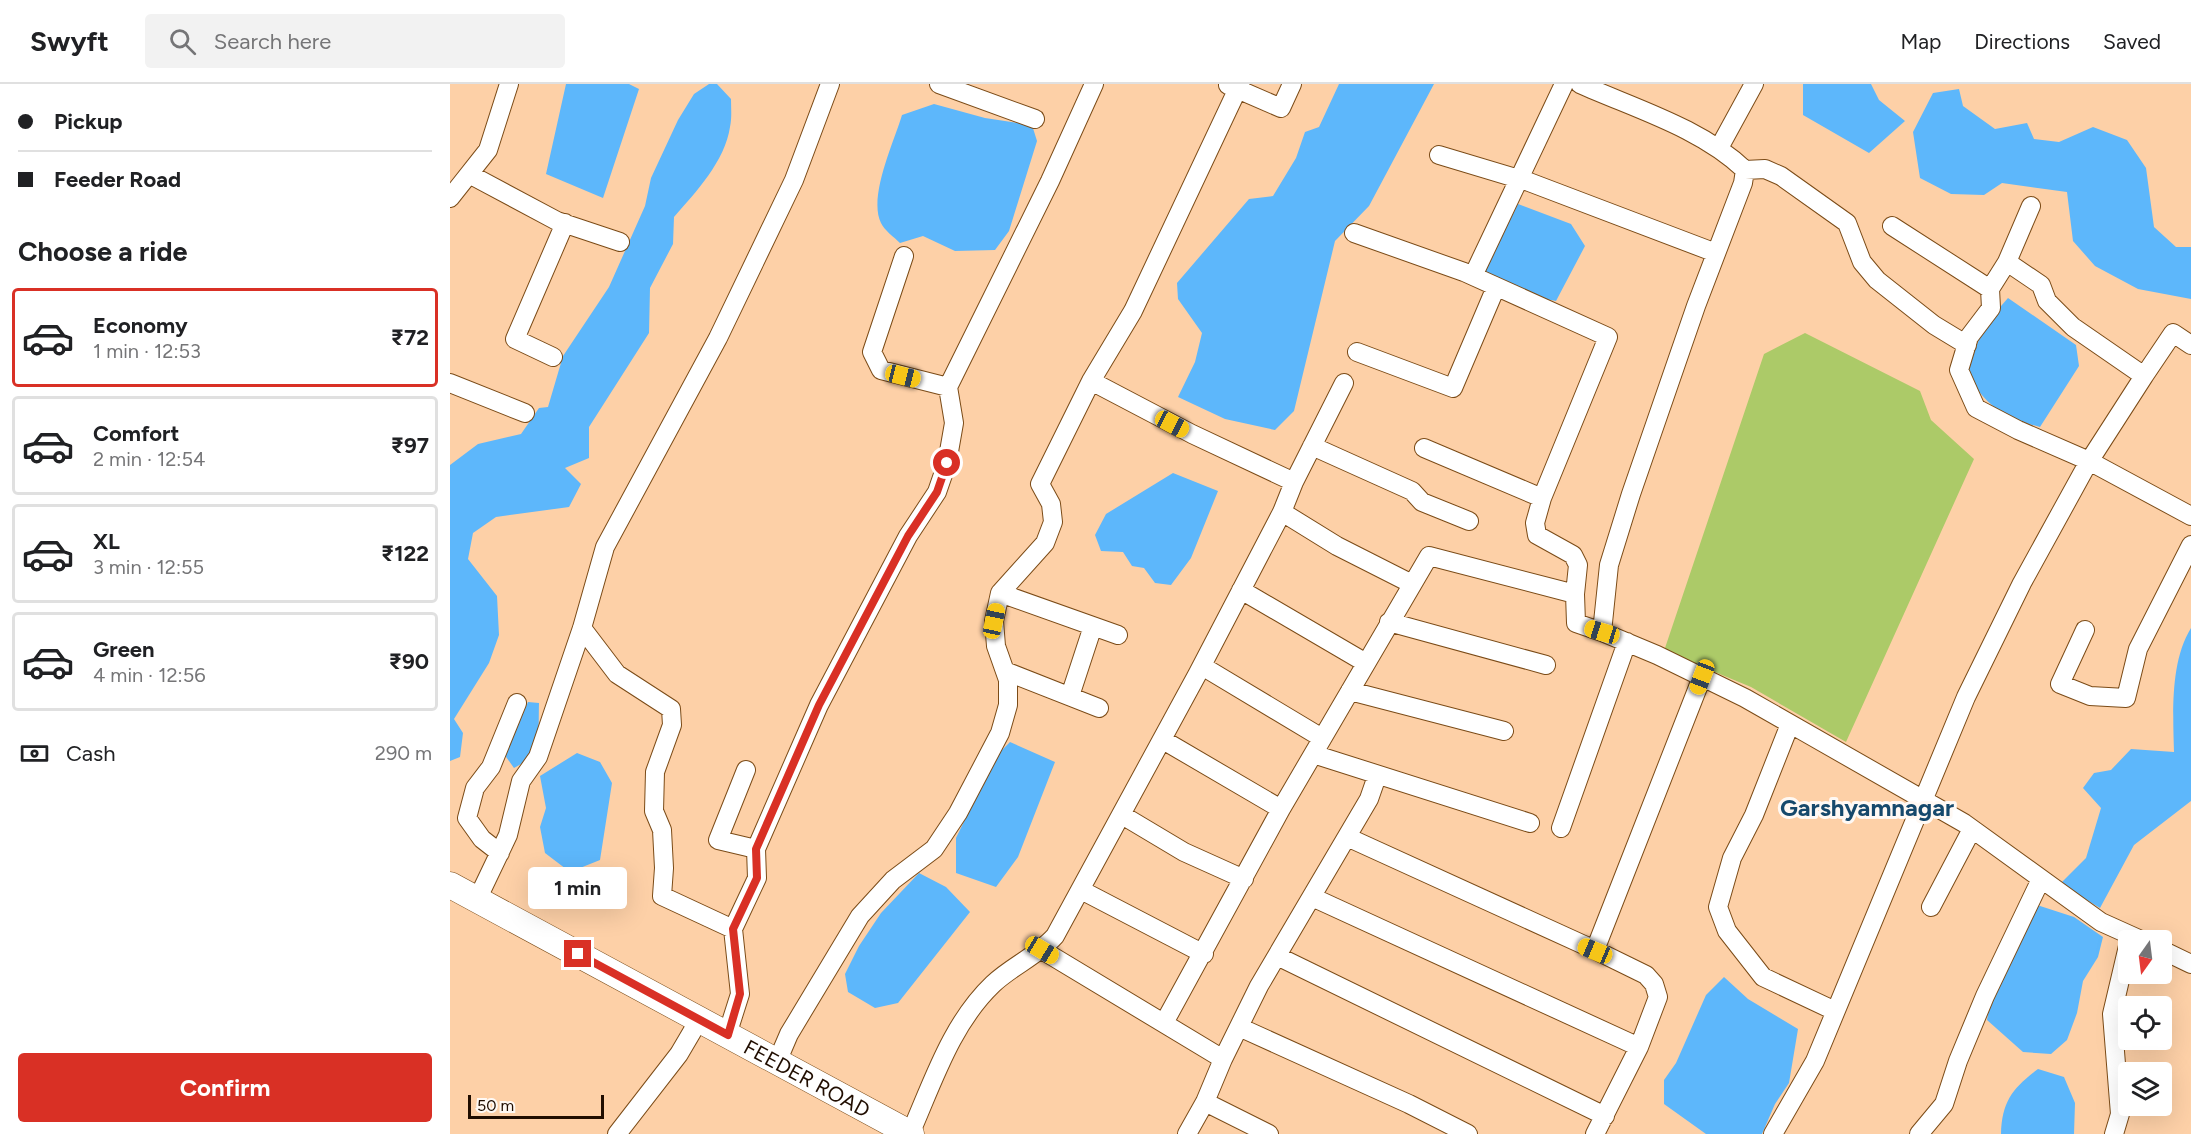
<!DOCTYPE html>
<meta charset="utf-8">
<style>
:root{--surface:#fff;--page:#f2f2f2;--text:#202124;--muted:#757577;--line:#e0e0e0;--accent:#d93025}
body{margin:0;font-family:Figtree,sans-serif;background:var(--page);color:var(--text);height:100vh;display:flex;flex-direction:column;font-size:22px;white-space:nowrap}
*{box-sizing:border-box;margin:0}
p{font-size:20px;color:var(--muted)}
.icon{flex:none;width:33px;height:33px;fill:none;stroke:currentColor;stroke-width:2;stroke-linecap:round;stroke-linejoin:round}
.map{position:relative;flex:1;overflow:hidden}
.side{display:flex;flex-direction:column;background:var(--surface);width:450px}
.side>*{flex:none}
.banner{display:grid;align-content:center;height:132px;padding:0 18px;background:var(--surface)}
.needle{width:39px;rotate:194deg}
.controls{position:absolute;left:1668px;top:846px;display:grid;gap:12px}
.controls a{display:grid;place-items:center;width:54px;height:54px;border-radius:6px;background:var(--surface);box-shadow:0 6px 24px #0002;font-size:30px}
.scale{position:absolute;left:18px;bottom:15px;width:136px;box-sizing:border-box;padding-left:6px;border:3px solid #200d00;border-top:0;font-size:16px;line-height:21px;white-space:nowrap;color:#200d00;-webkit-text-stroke:4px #fff9f4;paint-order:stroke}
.end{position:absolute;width:27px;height:27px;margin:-14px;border:8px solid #d93025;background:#fff;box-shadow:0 0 0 3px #fff}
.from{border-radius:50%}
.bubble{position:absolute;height:42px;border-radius:6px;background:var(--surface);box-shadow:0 6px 24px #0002;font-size:20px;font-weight:700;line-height:42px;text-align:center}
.car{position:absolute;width:18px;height:36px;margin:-18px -9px;border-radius:8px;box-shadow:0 0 4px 2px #0007;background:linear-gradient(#f5c518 24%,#345 0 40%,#f5c518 0 76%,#345 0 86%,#f5c518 0)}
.banner b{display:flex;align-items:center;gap:21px;height:57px;font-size:22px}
.banner b+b{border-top:2px solid var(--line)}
.banner i{width:15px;height:15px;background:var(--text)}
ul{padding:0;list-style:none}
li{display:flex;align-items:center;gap:18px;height:99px;margin:0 12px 9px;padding:0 6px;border:3px solid var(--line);border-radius:6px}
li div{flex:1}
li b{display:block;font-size:22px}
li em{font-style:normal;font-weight:700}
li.on{border-color:var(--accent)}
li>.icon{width:54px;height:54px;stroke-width:1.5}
h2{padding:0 18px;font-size:27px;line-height:72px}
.pay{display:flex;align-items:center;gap:15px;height:66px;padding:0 18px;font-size:22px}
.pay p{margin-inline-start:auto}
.action{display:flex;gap:12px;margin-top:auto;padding:12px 18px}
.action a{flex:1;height:69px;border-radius:6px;background:var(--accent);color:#fff;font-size:24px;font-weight:700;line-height:69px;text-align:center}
header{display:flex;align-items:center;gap:36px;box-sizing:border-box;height:84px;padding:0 30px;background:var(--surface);border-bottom:2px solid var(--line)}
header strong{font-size:28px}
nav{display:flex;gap:33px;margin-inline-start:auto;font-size:21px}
.search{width:420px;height:54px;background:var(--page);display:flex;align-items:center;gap:15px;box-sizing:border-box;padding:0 21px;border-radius:6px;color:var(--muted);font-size:22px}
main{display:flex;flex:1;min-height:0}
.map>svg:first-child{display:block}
.green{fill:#acca68}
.water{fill:#5db7fb}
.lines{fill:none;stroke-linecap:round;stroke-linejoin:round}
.street-casing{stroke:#7b4b17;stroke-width:20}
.secondary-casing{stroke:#7b4b17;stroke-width:27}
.street{stroke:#fff;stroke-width:18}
.secondary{stroke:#fff;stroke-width:26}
.route{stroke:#d93025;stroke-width:8}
.labels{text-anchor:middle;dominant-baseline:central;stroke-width:6;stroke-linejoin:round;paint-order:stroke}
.street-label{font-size:21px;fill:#200d00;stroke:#fff9f4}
.quarter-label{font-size:24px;font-weight:bold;fill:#16496c;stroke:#fff9f4}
</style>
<header>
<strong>Swyft</strong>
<div class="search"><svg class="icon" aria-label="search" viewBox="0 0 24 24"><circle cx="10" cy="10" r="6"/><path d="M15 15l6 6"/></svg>Search here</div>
<nav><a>Map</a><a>Directions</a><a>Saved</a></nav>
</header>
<main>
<section class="side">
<div class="banner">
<b><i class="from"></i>Pickup</b>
<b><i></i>Feeder Road</b>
</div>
<h2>Choose a ride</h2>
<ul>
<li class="on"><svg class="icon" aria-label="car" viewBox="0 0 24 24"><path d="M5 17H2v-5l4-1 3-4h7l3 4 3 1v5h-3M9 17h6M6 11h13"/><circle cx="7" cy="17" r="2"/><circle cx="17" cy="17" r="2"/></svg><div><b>Economy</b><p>1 min · 12:53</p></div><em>₹72</em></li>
<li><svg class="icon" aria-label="car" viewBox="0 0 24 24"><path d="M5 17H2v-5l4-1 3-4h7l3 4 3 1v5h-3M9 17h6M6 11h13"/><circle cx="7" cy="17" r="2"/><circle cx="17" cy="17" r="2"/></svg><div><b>Comfort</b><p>2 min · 12:54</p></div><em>₹97</em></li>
<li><svg class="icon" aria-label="car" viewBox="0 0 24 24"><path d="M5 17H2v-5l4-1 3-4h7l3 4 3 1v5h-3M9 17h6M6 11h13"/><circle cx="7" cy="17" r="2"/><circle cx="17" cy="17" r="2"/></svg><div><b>XL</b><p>3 min · 12:55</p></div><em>₹122</em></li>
<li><svg class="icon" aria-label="car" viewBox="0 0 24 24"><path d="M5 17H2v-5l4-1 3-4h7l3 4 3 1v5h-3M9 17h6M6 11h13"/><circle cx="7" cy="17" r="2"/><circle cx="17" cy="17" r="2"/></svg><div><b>Green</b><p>4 min · 12:56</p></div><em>₹90</em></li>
</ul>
<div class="pay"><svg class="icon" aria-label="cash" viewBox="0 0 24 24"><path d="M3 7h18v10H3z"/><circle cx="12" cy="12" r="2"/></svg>Cash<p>290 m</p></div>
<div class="action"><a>Confirm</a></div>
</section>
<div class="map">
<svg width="1741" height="1050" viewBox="0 0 1741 1050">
<rect width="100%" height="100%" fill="#fdd0a7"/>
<path class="green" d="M1355,249l115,58 11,29 43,39 -128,283 -95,-55 -87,-36 100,-297z"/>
<path class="water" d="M116,0h63l10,5 -36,109 -57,-24z
M259,0h8l14,15c0,9 1,19 -1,28 -5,34 -34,65 -56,90l-1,27 -23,44 -1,45 -60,94v31l-24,10 16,16 -12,23 -73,10 -23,16 -5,26 29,37 2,39 -10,28 -35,56 9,14 -3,24 -10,4v-296l28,-21 43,-10 18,-26 9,-1 15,-51 46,-69 36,-81 6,-28 27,-58 16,-26z
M889,0h95l-65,122 -34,35 -41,170 -19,19 -50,-11 -47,-22 17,-35 7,-29 -24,-34 -1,-16 72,-84 24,-3 23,-38 9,-26 14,-5z
M1353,0h68l8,16 26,21 -36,32 -66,-38z
M1509,5l4,17 32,23 32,-6 7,16 25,3 34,-15 34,13 19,28 8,59 22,20h15v52l-53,-10 -43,-23 -22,-25 -6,-49 -65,-9 -18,12 -33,-1 -31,-16 -7,-46 20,-39z
M484,20l51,14 47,7 5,16 -28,90 -14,19 -40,1 -32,-15 -23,7c-6,-6 -16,-13 -19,-20 -13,-26 13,-81 21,-108z
M1068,120l53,20 14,22 -29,55 -26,-5 -46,-24z
M1558,214l68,47 3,21 -39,61c-35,-9 -55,-21 -72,-53 8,-34 17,-50 40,-76z
M723,389l45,18 -27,67 -20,27 -16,-2 -11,-15 -12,-2 -9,-14 -22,-1 -6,-16 11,-21z
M1741,544v173l-57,44 -34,63 -40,-24 26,-26 15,-50 -18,-20 11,-15 17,-3 20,-21 43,3c-1,-39 -4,-90 17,-124z
M78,618l11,1c-1,28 4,51 -25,65l-10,-14z
M560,658l45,20 -37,95 -22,30 -40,-14v-35l40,-82z
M127,669l23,9 12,21 -12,77 -30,12 -25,-19 -5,-26 6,-19 -6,-32z
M469,789l27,14 24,25 -72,91 -23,5 -27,-16 -3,-18 14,-28 22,-33z
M1587,821l37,12 29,20 -5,20 -15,24 -6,32 -10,27 -16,14 -28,-2 -36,-32 6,-34z
M1274,893l24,22 50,30 -9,54 -14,21 -13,30h-56l-42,-30v-24l12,-17 30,-68z
M1588,985l26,8 11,26 -1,31h-73c1,-33 12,-46 37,-65z"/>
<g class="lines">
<defs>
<path id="street" d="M489,0l96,35
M1130,0c56,25 121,44 165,86
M778,1l53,23 11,-24
M1269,64l35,-64
M989,71l90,27 187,71
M1295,86l20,-1 16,7 66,47 15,39 15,18 57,45 33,20
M19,90l88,47 63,21
M0,114l38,-48 21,-66
M1442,142l98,63 1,19 -22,29 -10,33 17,38 42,22 71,31 102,55
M904,149l110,39 144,65 -66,161 -7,25 2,12 36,20 5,10 -3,29 1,29 26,9 7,-67 22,-71 65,-188 47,-123 2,-13
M454,172l-32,96 9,18 67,17 102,-206 44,-97
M1557,178l24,-56
M1023,192l91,-192
M907,268l96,36 43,-101
M103,273l-38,-18 50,-116
M1694,292l29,-43 18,12
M641,297l101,53 102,48 50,-99
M0,299l75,30
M862,362l100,45 10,11 47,19
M974,364l118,50
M832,428l55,34 75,38
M791,506l125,73
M550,509l118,42
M939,538l157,43
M132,544l35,46 54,35 1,16 -17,47 -1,39 8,19 2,38 -2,28 71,33
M1635,546l-25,54 30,12 36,2 12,-49 53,-104
M1152,548l55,23 88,43 219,125 137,99 40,18
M752,582l120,72
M555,587l94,37
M900,607l154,40
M620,612l23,-70
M1340,640l-36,91 -22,43 -14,49 9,24 36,46 72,34
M713,656l118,69
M863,670l217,69
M296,686l-28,70 38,9
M672,731l62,37 60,27
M1111,744l66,-186
M897,753l248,113 51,25 8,9 4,13 -19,50 -44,87
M50,769l-18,-14 -15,-21 8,-30 16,-21 26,-64
M631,806l123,64
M862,813l327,150
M27,816l31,-65 13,-54 17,-24 44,-129 23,-81 113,-209 76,-158 36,-96
M1481,823l41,-78
M592,866l181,109 -18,43 -18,32
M1145,866l107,-273
M1712,866l29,14
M827,872l328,160
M714,939l117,-214 148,-253 146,38
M789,943l170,77 59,30
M277,951l13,-41 -7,-65 24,-51 -1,-29 63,-144 89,-169 29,-44 10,-29 7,-40 -6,-36
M773,975l36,-73 110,-187 8,-23
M327,978l12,-28 71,-118 33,-36 41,-31 24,-36 42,-80 8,-28v-25l-12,-34 -2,-25 6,-28 45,-50 8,-21 -2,-18 -11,-20 51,-103 42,-70 107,-227
M755,1018l64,32
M167,1050l62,-80 20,-34
M460,1050c23,-52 41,-110 83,-150 19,-18 44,-28 62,-48l143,-263 84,-161 12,-30
M1323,1050l42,-73 151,-364 56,-114 66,-120 56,-87 -71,-49 -26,-26 -6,-16 -34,-23 -17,27
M1469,1050l25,-30 14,-43 27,-65 56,-117
M1664,1050l6,-20 -8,-100 16,-68"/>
<g id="secondary">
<path id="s1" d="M0,801l461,249"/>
</g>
</defs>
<use href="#street" class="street-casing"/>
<use href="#secondary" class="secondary-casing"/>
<use href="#street" class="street"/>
<use href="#secondary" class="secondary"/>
</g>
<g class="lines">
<path class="route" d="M128,870l150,81 12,-41 -7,-65 24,-51 -1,-29 63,-144 89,-169 29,-44 10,-29"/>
</g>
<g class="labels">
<g class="street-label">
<text stroke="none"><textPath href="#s1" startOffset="406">FEEDER ROAD</textPath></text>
</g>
<g class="quarter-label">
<text x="1417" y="723">Garshyamnagar</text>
</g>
</g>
</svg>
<div class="controls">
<a><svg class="needle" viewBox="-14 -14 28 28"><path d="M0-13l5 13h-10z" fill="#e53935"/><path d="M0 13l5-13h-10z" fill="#757577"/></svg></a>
<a><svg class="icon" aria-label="locate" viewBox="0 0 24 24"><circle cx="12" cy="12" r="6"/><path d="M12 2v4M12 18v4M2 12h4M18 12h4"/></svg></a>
<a><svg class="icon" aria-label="layers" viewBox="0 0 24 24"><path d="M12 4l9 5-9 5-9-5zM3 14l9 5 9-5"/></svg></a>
</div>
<div class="scale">50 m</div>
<i class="end from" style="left:497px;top:379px"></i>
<i class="end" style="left:128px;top:870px"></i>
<div class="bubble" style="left:78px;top:783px;width:99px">1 min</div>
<i class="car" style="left:453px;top:292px;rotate:104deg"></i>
<i class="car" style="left:722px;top:340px;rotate:118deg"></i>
<i class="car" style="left:544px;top:537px;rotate:12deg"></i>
<i class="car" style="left:1152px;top:548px;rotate:287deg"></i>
<i class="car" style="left:1252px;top:593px;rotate:201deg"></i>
<i class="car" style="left:592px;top:866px;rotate:121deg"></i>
<i class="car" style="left:1145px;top:867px;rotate:293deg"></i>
</div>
</main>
